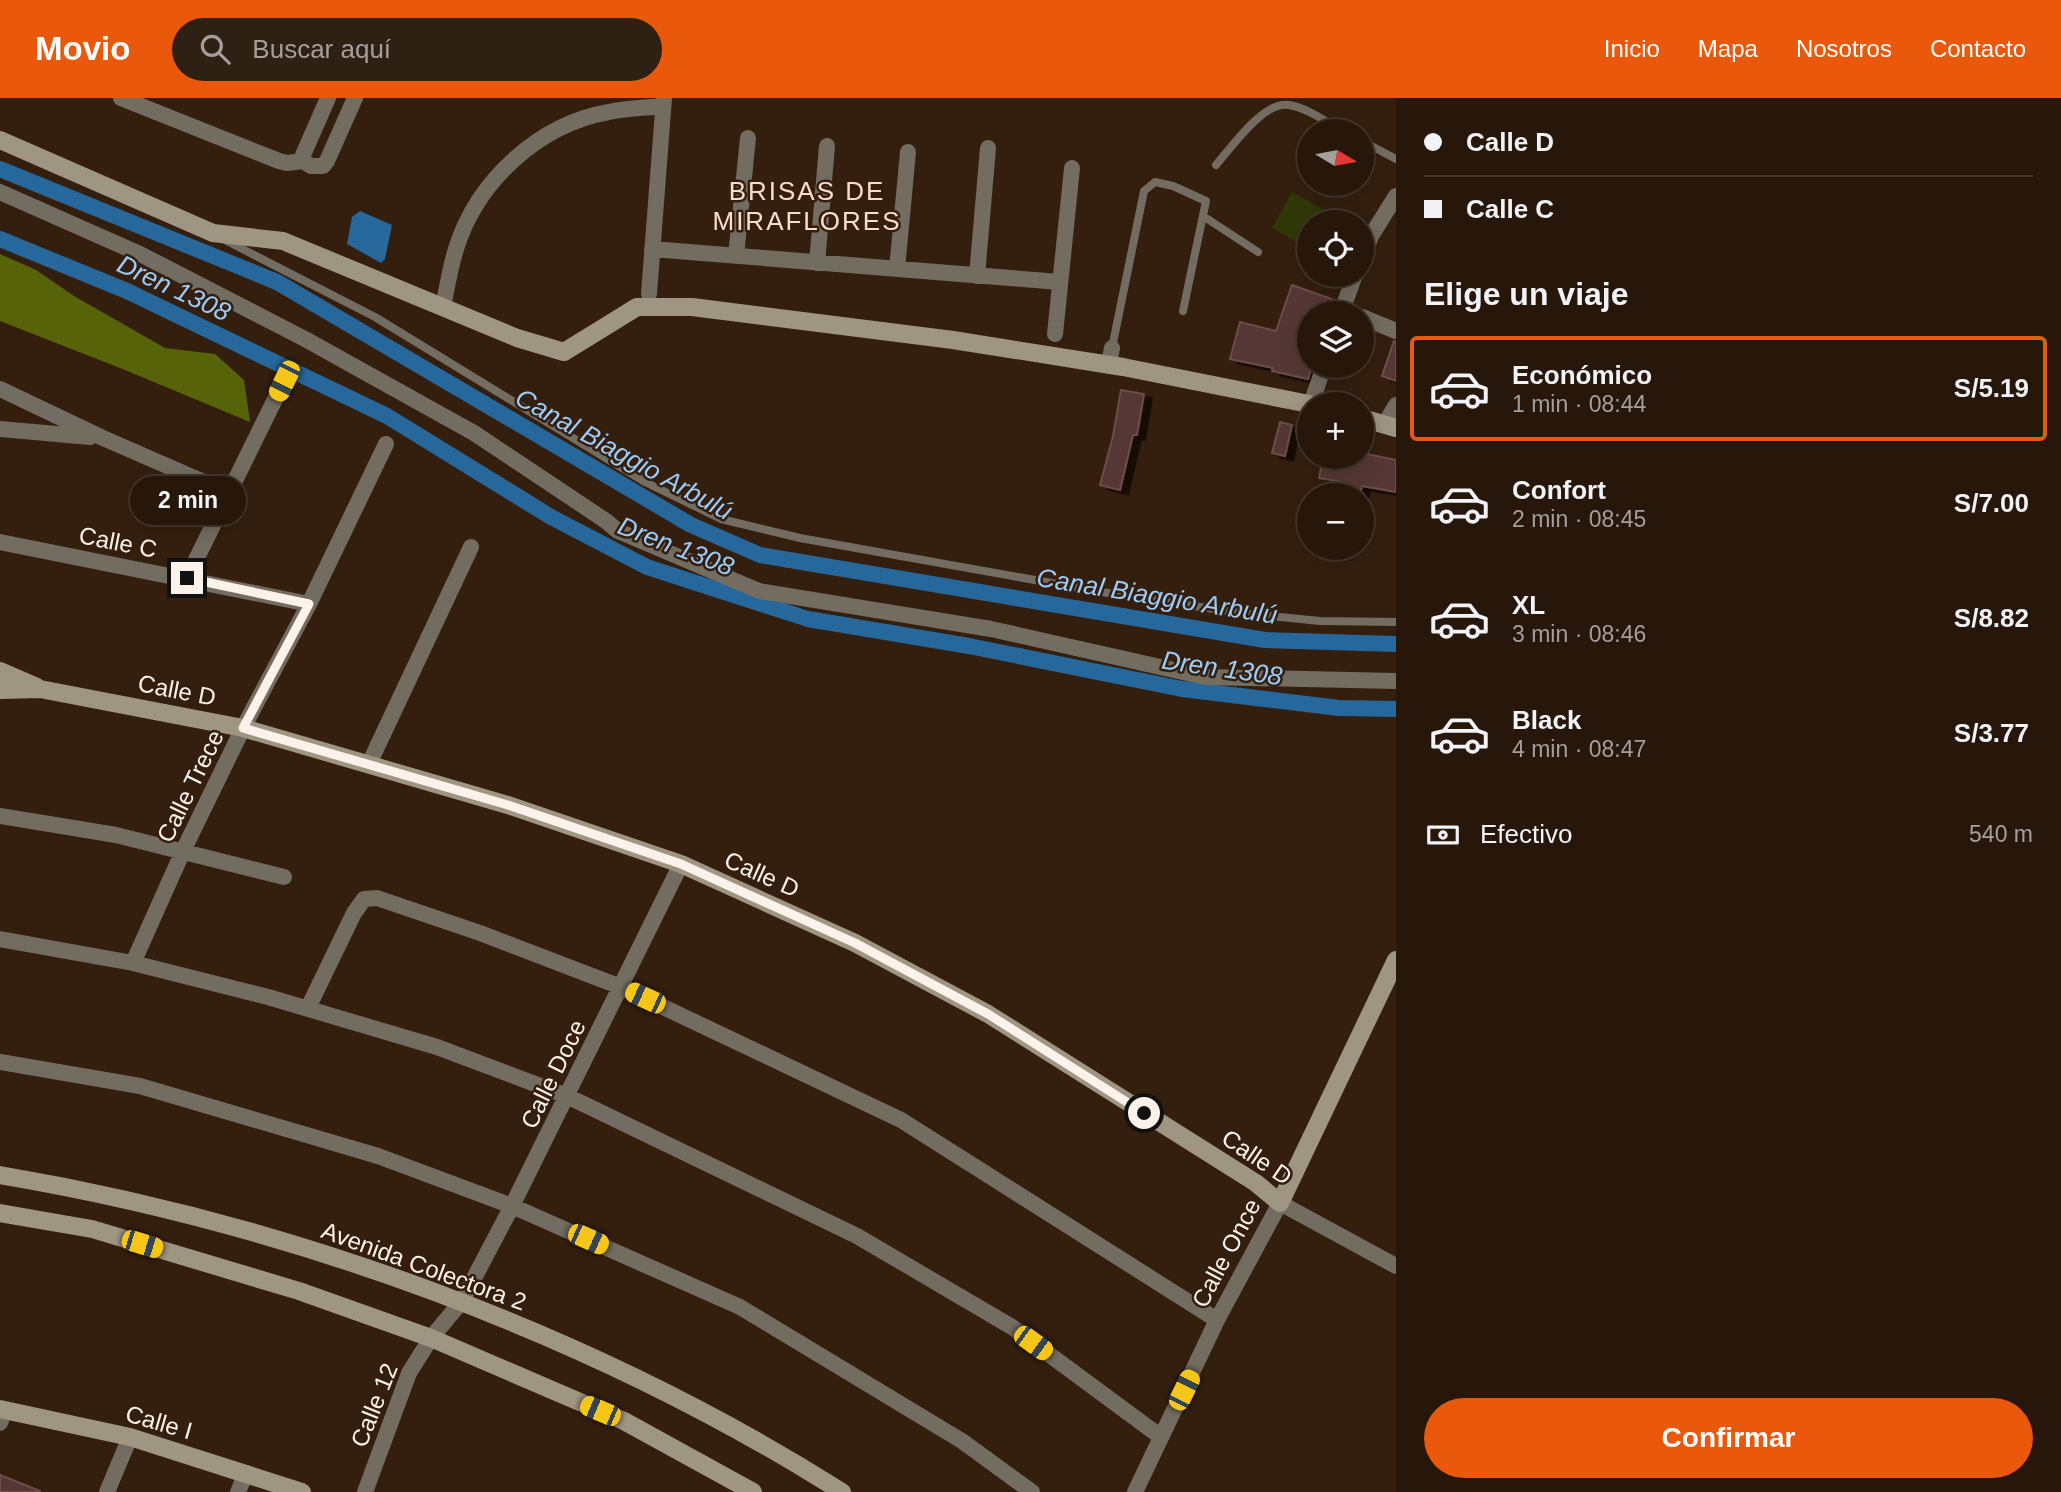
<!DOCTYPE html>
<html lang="es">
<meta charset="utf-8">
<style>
:root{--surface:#27170b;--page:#2f2014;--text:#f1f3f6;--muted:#a49f9d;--line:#43362c;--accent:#ea580c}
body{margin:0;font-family:Helvetica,sans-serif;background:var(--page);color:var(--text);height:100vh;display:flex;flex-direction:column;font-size:26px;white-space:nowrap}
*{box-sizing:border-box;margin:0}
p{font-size:23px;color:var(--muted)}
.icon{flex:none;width:38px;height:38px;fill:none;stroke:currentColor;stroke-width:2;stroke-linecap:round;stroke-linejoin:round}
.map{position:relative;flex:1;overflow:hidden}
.panel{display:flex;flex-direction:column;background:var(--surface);width:665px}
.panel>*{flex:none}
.banner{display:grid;align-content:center;height:154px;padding:0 28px;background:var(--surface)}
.needle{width:46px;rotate:100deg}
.fabs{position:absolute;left:1297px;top:21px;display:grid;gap:14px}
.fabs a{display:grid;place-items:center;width:77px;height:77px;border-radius:50%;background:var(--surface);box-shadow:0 4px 18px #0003,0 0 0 2px var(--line);font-size:35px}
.end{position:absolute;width:32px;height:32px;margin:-16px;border:9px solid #fdf2e9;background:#111;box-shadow:0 0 0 4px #111}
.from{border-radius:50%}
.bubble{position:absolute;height:49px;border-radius:24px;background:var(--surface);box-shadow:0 4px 18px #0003,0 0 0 2px var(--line);font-size:23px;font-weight:600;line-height:49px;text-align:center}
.car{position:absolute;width:21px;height:42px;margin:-21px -10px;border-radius:9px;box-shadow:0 0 5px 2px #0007;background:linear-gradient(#f5c518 24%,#345 0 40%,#f5c518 0 76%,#345 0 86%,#f5c518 0)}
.banner b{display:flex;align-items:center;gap:24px;height:66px;font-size:26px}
.banner b+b{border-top:2px solid var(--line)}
.banner i{width:18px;height:18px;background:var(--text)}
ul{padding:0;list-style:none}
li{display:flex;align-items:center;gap:21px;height:105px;margin:0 14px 10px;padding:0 14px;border:4px solid transparent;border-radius:7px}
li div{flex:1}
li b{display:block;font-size:26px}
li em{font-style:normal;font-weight:600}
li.current{border-color:var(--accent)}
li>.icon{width:63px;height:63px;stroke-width:1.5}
h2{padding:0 28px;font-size:32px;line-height:84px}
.pay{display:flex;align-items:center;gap:18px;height:77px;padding:0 28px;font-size:26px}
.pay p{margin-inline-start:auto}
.button{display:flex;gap:14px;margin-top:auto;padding:14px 28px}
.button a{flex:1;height:80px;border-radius:42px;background:var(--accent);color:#fff;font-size:28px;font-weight:600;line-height:80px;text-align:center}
header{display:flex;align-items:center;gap:42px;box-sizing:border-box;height:98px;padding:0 35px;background:var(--accent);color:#fff}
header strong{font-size:33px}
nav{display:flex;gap:38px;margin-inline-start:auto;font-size:24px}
.search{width:490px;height:63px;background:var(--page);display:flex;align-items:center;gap:18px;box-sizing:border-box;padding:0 24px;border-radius:38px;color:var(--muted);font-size:26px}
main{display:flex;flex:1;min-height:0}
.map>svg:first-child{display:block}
.green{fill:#303808}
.forest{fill:#576308}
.water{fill:#26679c}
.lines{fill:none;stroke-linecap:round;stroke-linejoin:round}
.canal{stroke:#26679c;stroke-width:16}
.building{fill:#543734;stroke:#6c4d4a;stroke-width:2;filter:url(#shadow)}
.lane{stroke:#726c61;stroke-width:8}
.street{stroke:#726c61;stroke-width:16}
.secondary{stroke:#9f9583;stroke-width:18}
.route{stroke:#fdf2e9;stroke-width:9}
.labels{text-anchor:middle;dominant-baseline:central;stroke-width:5;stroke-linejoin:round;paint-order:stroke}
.street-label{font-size:24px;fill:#fdf2e9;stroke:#341f0f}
.neighbourhood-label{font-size:26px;letter-spacing:2px;fill:#faddc9;stroke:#341f0f}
.water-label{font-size:26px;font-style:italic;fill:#9bccf9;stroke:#341f0f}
</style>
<header>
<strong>Movio</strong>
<div class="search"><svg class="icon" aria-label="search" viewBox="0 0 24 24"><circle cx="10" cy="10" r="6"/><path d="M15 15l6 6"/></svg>Buscar aquí</div>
<nav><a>Inicio</a><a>Mapa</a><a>Nosotros</a><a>Contacto</a></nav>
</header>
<main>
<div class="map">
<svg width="1396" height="1394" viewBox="0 0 1396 1394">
<defs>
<filter id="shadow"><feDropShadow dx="8" dy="4.5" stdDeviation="0" flood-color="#0009"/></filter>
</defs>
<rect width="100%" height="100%" fill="#341f0f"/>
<path class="green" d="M1292,94l53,30h-36v27l-37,-21z"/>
<path class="forest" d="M0,156l36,16 38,26 91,52 50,6 29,26 6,42 -125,-52 -125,-49z"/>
<path class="water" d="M360,113l32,14 -7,34 -4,4 -34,-19 5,-27z"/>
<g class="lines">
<path class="canal" d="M0,71l277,113 414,243 69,30 505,85 131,4
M0,141l127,52 260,125 164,101 96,50 161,52 161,27 213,43 157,19 57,1"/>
</g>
<path class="building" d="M1292,187l40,14 -5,14h-18v53h3l-4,13 -36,-8 1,-3 -43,-9 10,-37 36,9z
M1394,243l2,1v39l-14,-5z
M1121,292l23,4 -7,41h-4l-13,55 -20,-5 13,-49z
M1280,324l12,3 -7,31 -13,-3z
M1362,355l34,7v32l-34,-6 -2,9h-26l3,-14 -18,-3 4,-21h39z
M0,1377l40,16v1h-40z"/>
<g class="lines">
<path class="lane" d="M1362,43l34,18
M1216,67c15,-17 48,-65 73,-60 19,3 38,18 54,26
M1203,118l55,36
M225,142l150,77 270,165 76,37 79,19 319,57 122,18 79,8 76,1
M1112,250l32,-157 11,-9 18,4 33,15 -23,110"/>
<path class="street" d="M121,0l158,63 8,2 16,-2
M328,0l-25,57v6l8,5h12l4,-5 28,-63
M0,94l140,62 165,85 169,94 132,88 12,10 141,60 232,38 214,48 191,4
M652,151l408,33
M736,158l12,-118
M1362,162l9,-24 25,-40
M817,165l10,-117
M897,171l11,-117
M977,178l11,-128
M649,196l15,-196
M443,209c4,-19 7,-39 13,-58 21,-68 83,-125 153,-137 18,-4 36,-4 54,-6
M1341,215l14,-38
M1362,219l34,14
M1055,236l17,-166
M1109,266l3,-16
M0,291l103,49 126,55
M1311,306l13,-38
M1384,327l12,-20
M0,331l90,8
M0,444l309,62
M187,480l97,-197
M369,666l102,-217
M0,718l116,19 168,42
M0,841l133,24 135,34 169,50 130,49 290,140 155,91 149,110
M133,865l50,-112 60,-123 66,-124 77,-160
M308,910l46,-95 10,-14 13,-1 103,35 141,54 280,133 316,200
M0,964l140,24 238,70 134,50 228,101 222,134 70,51
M0,1325l5,-13
M107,1394l23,-55
M238,1394l8,-19
M365,1394l44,-119 22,-35 31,-37 50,-95 169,-342
M1135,1394l82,-172 63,-117 116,63"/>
<path class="secondary" d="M0,42l213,93 70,8 234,97 47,14 73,-45h55l261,33 170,27 186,37
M1362,320l34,10
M0,573l37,16
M0,592l40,-1 203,39 265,77 173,59 174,79 133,71 268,169 24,20 116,-243
M0,1077c291,49 592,159 842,317
M0,1115l92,16 207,62 132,47 193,83 129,71
M0,1311l130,28 172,55"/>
</g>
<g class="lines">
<path class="route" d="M187,480l122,26 -66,124 265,77 173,59 174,79 133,71 156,99"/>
</g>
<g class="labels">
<g class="street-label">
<text transform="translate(118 444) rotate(11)">Calle C</text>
<text transform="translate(177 592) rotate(11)">Calle D</text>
<text transform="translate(190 688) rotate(-64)">Calle Trece</text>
<text transform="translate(762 776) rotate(24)">Calle D</text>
<text transform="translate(553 976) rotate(-64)">Calle Doce</text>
<text transform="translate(1257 1059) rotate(34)">Calle D</text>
<text transform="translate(1226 1155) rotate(-62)">Calle Once</text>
<text transform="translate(424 1168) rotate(20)">Avenida Colectora 2</text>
<text transform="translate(374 1307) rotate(-68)">Calle 12</text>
<text transform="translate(159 1324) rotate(16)">Calle I</text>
</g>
<g class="neighbourhood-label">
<text x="807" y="93">BRISAS DE<tspan x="807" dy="30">MIRAFLORES</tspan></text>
</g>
<g class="water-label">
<text transform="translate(174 190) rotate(25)">Dren 1308</text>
<text transform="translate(624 356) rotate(29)">Canal Biaggio Arbulú</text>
<text transform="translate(676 448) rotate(21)">Dren 1308</text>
<text transform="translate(1157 498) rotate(9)">Canal Biaggio Arbulú</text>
<text transform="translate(1222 570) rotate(8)">Dren 1308</text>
</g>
</g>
</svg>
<div class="fabs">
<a><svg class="needle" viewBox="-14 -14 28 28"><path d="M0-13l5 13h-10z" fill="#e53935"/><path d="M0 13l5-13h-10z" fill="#a49f9d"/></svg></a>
<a><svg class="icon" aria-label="locate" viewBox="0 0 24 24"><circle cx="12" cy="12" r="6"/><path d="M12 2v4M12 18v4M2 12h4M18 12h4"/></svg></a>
<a><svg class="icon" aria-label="layers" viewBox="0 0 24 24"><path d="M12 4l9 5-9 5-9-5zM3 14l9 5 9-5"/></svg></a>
<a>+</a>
<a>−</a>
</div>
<i class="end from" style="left:1144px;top:1015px"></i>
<i class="end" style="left:187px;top:480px"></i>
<div class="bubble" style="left:130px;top:378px;width:116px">2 min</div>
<i class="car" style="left:284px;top:283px;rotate:206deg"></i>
<i class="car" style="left:645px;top:900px;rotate:295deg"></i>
<i class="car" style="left:588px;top:1141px;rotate:114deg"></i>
<i class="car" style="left:142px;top:1146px;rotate:107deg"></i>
<i class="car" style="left:1033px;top:1245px;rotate:126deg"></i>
<i class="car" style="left:1184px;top:1292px;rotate:26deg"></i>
<i class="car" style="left:600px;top:1313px;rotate:293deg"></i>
</div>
<section class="panel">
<div class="banner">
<b><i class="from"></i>Calle D</b>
<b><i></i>Calle C</b>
</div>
<h2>Elige un viaje</h2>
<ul>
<li class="current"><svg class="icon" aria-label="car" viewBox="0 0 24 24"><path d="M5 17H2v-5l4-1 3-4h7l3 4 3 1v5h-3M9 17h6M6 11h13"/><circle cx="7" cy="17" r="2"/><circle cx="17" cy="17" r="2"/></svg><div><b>Económico</b><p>1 min · 08:44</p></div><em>S/5.19</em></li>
<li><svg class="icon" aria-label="car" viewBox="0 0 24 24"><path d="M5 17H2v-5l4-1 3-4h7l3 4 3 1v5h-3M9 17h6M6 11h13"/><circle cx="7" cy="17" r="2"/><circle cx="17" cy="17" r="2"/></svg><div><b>Confort</b><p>2 min · 08:45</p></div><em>S/7.00</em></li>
<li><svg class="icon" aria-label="car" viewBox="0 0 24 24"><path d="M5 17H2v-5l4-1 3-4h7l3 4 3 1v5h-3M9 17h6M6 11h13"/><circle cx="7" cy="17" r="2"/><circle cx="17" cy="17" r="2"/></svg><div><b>XL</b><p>3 min · 08:46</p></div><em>S/8.82</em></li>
<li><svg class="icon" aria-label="car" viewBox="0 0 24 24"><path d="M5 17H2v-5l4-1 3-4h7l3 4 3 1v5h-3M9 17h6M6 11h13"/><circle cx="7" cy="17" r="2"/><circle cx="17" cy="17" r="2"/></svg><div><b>Black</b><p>4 min · 08:47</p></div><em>S/3.77</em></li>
</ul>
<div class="pay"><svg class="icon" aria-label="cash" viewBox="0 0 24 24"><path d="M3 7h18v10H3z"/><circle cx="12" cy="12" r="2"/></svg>Efectivo<p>540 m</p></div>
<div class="button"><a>Confirmar</a></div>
</section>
</main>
